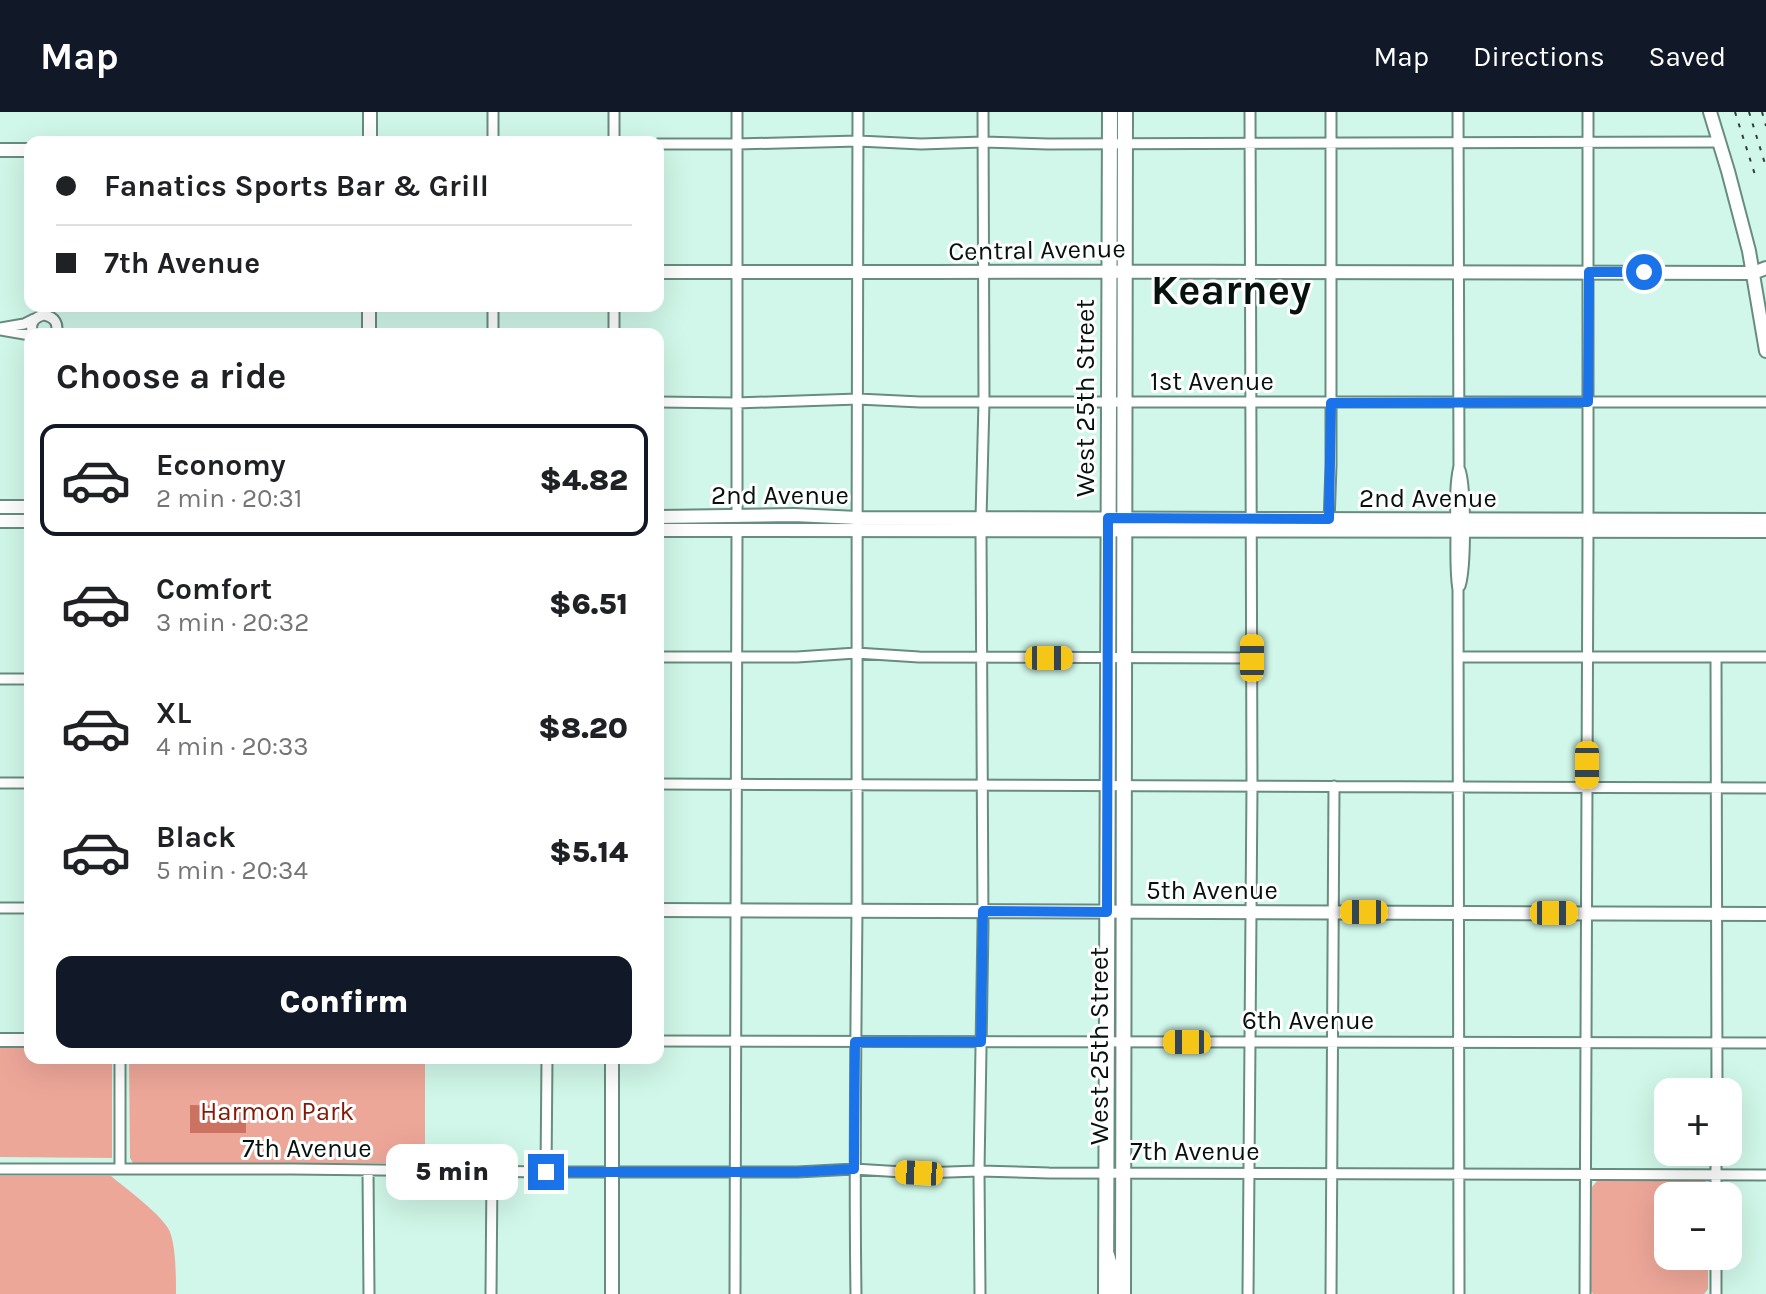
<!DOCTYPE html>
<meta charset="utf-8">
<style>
:root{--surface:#fff;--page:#f2f2f2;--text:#202124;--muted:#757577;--line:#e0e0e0;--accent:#111827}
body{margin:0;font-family:Karla,sans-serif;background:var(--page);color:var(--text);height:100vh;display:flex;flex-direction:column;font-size:30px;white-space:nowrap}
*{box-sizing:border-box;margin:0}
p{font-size:26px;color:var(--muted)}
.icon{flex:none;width:44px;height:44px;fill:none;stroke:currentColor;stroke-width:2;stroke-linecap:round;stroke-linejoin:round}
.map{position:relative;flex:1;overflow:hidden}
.side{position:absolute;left:24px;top:216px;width:640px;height:736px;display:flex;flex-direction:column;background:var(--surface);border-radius:16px;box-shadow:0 8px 32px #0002}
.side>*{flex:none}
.top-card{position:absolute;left:24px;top:24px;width:640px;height:176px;border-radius:16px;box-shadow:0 8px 32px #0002;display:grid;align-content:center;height:176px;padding:0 32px;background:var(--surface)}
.buttons{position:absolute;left:1654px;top:966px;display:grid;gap:16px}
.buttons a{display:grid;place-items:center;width:88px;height:88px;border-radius:16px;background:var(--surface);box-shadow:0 8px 32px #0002;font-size:40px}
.end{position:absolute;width:36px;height:36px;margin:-18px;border:10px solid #1a73e8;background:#fff;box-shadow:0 0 0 4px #fff}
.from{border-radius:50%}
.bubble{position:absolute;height:56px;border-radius:16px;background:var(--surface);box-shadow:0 8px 32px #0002;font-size:26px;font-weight:800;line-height:56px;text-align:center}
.car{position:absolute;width:24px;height:48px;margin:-24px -12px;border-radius:10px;box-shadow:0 0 6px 2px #0007;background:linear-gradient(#f5c518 24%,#345 0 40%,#f5c518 0 76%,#345 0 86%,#f5c518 0)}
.top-card b{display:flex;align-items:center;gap:28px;height:76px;font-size:30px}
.top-card b+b{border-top:2px solid var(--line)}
.top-card i{width:20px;height:20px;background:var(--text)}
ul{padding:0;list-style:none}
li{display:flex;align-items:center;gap:24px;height:112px;margin:0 16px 12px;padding:0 16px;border:4px solid transparent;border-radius:16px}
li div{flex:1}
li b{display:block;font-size:30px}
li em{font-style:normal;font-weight:800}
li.on{border-color:var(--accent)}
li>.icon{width:72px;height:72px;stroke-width:1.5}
h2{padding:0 32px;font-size:36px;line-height:96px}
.action{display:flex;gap:16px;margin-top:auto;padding:16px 32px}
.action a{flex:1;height:92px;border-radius:16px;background:var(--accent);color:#fff;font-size:32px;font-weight:800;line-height:92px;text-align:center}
header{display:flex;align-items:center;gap:48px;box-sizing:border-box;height:112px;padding:0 40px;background:var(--accent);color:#fff}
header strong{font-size:38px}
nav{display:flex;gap:44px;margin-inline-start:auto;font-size:28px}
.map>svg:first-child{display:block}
.green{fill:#eda799}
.water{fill:#cb7261}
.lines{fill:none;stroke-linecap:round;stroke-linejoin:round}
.street-casing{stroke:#688c7f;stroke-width:13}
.secondary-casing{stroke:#688c7f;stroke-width:16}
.primary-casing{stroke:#688c7f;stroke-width:18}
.street{stroke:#fff;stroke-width:9}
.secondary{stroke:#fff;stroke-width:12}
.primary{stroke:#fff;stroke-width:14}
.rail{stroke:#2d3f38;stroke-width:2;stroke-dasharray:4 8;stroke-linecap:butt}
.route{stroke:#1a73e8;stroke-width:10}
.labels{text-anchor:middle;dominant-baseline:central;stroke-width:6;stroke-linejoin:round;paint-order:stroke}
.street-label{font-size:26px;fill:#05120d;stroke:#fff}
.park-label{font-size:26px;fill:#851807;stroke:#fff}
.town-label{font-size:42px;font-weight:bold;fill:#05120d;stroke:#fff}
</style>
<header>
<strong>Map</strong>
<nav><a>Map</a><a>Directions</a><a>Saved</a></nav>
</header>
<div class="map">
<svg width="1766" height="1182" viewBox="0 0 1766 1182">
<rect width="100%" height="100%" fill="#d0f7e9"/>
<path class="green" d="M0,934h30v12h82v100l-112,-1z
M129,946h296v105h-292l-3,-5z
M0,1064h111c14,12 53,40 59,56 6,16 6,45 6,62h-176z
M1699,1066c9,3 9,9 9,18h-40v60h40v33l-4,5h-111l-2,-3 1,-104 5,-6z"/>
<path class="water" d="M190,993l56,1v27h-56z"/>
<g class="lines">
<defs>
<path id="street" d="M1458,0l1,354c-5,22 -3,44 -3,66 0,19 -1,39 2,58l1,704
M493,30v-30
M614,30v-30
M658,32h79l121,-3 63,3 62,-2 65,2 671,-2
M493,194v28
M0,216l24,-4 10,-5
M0,218l30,5
M33,222c-4,-10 1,-17 11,-19 11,2 15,9 12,19
M614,222v-28
M658,290l78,1 122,-4 62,3h846
M737,405v-405
M981,406l3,-116 -1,-290
M1588,408v-408
M1329,411l2,-58v-353
M1460,474c6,-18 6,-98 0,-116
M658,545h139l59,-4 63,4 333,1
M1458,545h308
M1716,546l1,434
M0,567h30
M0,671h30
M658,672l1108,4
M0,796h30
M658,929l1108,2
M0,1057h292l254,3h251l57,-3 65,4 60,-2 70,2 717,2
M120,1057v-111
M368,1058l1,124
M546,1060l1,-114
M1716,1084v-44
M491,1182l1,-122
M735,1182l2,-764
M856,1182c-2,-129 0,-257 1,-386 0,-265 0,-531 1,-796
M980,1182l-1,-123 4,-246 -2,-394
M1248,1182l4,-508 -2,-674
M1331,1182l3,-508
M1585,1182l3,-764
M1716,1182v-38"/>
<path id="secondary" d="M1710,0l18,59 21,80 17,100
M370,30v-30
M0,38h30
M658,160c365,0 730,-1 1095,1l13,-5
M369,222v-28
M0,395h30
M658,405l136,-2 64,3 908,2
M0,409h30
M658,418l1108,1
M658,798l1108,4
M0,928h30
M1108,1143l6,20 1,19
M612,1182v-236"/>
<path id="primary" d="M1106,1182l4,-1182
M1123,1182l2,-1182"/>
</defs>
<use href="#street" class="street-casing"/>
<use href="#secondary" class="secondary-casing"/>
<use href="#primary" class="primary-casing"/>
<use href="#street" class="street"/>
<use href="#secondary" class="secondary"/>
<use href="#primary" class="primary"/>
<path class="rail" d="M1735,0l21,66
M1749,0l17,55
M1762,0l4,14"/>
</g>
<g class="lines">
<path class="route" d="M546,1060h251l57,-3 1,-127h126l2,-131 124,1 1,-394 221,1 2,-116 257,-1 1,-130h55"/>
</g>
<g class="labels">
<g class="street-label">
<text transform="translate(1037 138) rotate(-1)">Central Avenue</text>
<text x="1212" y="269">1st Avenue</text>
<text transform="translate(1085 286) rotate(-90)">West 25th Street</text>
<text x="780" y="383">2nd Avenue</text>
<text x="1428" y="386">2nd Avenue</text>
<text x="1212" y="778">5th Avenue</text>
<text x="1308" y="908">6th Avenue</text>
<text transform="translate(1099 934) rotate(-90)">West 25th Street</text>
<text x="307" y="1036">7th Avenue</text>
<text x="1195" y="1039">7th Avenue</text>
</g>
<g class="park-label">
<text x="277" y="999">Harmon Park</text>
</g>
<g class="town-label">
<text x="1231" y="178">Kearney</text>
</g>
</g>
</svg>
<div class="buttons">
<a>+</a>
<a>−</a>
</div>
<i class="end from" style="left:1644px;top:160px"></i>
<i class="end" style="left:546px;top:1060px"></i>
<div class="bubble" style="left:386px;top:1032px;width:132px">5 min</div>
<i class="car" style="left:1049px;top:546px;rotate:90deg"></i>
<i class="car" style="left:1252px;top:546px;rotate:0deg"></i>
<i class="car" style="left:1587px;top:653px;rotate:180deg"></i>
<i class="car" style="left:1364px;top:800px;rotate:270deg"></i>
<i class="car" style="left:1554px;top:801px;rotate:90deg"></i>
<i class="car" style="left:1187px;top:930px;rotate:270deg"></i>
<i class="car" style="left:919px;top:1061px;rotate:273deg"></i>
<div class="top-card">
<b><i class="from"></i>Fanatics Sports Bar &amp; Grill</b>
<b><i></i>7th Avenue</b>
</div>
<section class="side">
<h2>Choose a ride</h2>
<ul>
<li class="on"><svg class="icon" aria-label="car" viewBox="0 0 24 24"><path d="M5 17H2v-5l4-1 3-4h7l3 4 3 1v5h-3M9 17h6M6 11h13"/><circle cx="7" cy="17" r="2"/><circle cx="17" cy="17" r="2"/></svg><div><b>Economy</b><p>2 min · 20:31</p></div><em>$4.82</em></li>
<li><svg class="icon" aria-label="car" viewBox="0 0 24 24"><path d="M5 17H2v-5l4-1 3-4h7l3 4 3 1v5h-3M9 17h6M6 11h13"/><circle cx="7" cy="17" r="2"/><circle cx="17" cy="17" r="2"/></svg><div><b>Comfort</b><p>3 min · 20:32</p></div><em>$6.51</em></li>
<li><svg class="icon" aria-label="car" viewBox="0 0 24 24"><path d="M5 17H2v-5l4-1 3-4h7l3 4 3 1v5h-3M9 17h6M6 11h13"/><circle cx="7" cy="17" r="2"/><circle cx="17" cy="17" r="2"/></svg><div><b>XL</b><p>4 min · 20:33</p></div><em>$8.20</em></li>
<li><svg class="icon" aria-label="car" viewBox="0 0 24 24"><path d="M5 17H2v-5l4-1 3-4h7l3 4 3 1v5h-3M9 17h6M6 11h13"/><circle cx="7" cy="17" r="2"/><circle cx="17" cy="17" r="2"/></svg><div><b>Black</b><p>5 min · 20:34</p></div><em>$5.14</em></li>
</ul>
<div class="action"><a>Confirm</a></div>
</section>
</div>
